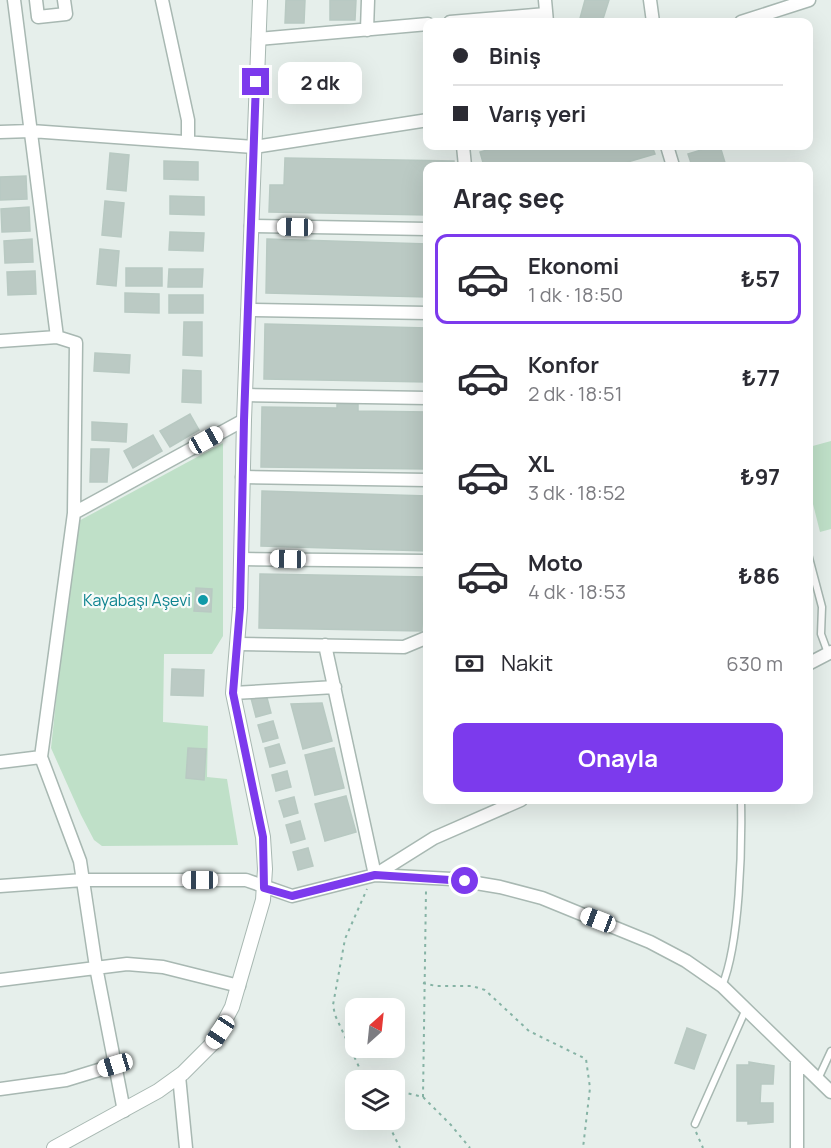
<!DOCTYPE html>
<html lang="tr">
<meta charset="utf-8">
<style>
:root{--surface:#fff;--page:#f2f2f3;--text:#2b2b33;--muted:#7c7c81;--line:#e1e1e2;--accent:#7c3aed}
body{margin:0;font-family:Manrope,sans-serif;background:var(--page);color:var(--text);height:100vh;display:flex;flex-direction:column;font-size:22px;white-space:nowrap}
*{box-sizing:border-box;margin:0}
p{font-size:20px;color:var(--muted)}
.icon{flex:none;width:33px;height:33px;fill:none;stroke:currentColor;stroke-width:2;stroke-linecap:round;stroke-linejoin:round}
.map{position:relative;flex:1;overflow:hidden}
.drawer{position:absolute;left:423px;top:162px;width:390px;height:642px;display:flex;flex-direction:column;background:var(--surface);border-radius:12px;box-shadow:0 6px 24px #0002}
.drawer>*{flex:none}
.guide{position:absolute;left:423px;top:18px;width:390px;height:132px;border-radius:12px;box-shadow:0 6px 24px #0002;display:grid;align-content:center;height:132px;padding:0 30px;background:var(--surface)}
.needle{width:39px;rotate:27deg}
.tools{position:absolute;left:345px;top:998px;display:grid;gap:12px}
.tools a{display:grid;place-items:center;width:60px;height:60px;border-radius:12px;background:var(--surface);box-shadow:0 6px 24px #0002;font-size:30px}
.end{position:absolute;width:27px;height:27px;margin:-14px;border:8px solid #7c3aed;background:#fff;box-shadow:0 0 0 3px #fff}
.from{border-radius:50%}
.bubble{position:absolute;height:42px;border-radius:12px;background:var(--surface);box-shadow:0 6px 24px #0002;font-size:20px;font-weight:700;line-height:42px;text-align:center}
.car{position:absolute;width:18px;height:36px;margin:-18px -9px;border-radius:8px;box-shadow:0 0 4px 2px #0007;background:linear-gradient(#fff 24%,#345 0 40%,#fff 0 76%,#345 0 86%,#fff 0)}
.guide b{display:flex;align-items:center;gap:21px;height:57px;font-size:22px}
.guide b+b{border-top:2px solid var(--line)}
.guide i{width:15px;height:15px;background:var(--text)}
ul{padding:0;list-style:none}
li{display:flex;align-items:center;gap:18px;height:90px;margin:0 12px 9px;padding:0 18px;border:3px solid transparent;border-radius:12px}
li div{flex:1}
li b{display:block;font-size:22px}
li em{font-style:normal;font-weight:700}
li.selected{border-color:var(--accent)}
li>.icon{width:54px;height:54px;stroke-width:1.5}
h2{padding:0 30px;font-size:27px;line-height:72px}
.pay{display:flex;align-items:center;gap:15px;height:66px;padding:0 30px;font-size:22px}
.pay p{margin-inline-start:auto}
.primary-button{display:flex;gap:12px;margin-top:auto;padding:12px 30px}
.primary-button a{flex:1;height:69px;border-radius:12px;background:var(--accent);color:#fff;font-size:24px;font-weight:700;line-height:69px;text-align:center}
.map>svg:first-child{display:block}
.green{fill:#bfe0c8}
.building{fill:#bbcac4;stroke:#b8c9c2;stroke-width:1.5}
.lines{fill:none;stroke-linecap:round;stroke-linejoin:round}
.service-casing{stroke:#a8b8b2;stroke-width:9}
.minor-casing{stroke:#a8b8b2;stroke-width:15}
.tertiary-casing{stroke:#a8b8b2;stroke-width:16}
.path{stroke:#86b3a5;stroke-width:2;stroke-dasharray:3 4.5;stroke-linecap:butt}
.service{stroke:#fff;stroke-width:6}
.minor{stroke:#fff;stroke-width:12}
.tertiary{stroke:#fff;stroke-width:14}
.route{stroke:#7c3aed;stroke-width:8}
.culture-dot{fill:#0f9aa8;stroke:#f7fbf9;stroke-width:2}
.labels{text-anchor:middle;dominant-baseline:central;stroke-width:4.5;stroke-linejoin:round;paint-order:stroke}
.culture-label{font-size:16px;fill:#0d838f;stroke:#f7fbf9;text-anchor:end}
</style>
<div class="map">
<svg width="831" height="1148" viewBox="0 0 831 1148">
<rect width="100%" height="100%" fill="#e6efeb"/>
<path class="green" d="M831,441v88l-11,3 -11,-44v-41z
M223,443v193l-11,18h-48l-1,68 45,4 -1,51 20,2 11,66 -136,1 -8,-6 -13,-25 -30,-67 24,-225z"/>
<path class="building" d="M286,0h19l-1,23h-19z
M330,0h26l-1,20h-25z
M585,0h24l-7,22h-23z
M501,146h151l3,8 -41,12h-130l-4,-14z
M714,146h6l6,20h-34l-4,-12z
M110,153l19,2 -3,36 -19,-2z
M285,158l169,3v5h-26v49l-159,-3 1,-27h14z
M164,161l34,1v18l-34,-1z
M26,176l1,23 -27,1v-23z
M170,196l34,1v18l-34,-1z
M105,201l19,2 -3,34 -19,-2z
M29,207l1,24 -28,1 -1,-23z
M170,232l34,1 -1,18 -34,-1z
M32,239l1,23 -28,1 -1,-22z
M267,239l161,5v53l-162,-4z
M100,249l19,2 -3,35 -19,-2z
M126,268h36v18h-36z
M169,269h34l-1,18h-34z
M35,271l1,23 -28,1 -1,-23z
M125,293l34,1v19l-34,-1z
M169,295h34v18h-34z
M184,322h18v34l-19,-1z
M265,324l163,4v54l-164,-3z
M95,353l35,2 -1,18 -35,-2z
M183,370l18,1v32l-19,-1z
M337,404h21v7l70,1v57l-167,-2 1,-60 75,1z
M190,414l9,16 -29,17 -10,-16z
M92,422l35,2 -1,18 -34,-2z
M153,435l9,16 -29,17 -9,-17z
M91,449h18l-2,33h-17z
M262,491l166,5v55l-167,-5z
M260,574l168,3v26h-5l-1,28 -163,-3z
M196,588l16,1 -1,23 -17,-1z
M172,669l32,1 -1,26 -32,-1z
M266,694l5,19 -15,4 -5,-19z
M322,703l10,38 -29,8 -12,-45z
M273,721l5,17 -15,4 -5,-17z
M279,744l6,19 -15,4 -5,-19z
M188,748l18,1 -2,31 -18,-2z
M334,748l10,40 -29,7 -10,-40z
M287,771l4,16 -15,4 -4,-16z
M346,796l10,36 -31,9 -10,-37z
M294,797l4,16 -14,4 -5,-16z
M300,821l5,18 -14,4 -5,-18z
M308,848l5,18 -15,4 -5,-18z
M687,1028l19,7 -12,34 -19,-6z
M749,1062l25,4 -1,18h-12l-1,19h13v19l-25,2v-3h-11v-56h12z"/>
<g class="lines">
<defs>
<path id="service" d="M808,554l14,53 -1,27 7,19
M722,986c18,-43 20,-139 19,-186
M818,1079l13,-28
M695,1124l51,-115"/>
<path id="minor" d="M36,0l2,17 28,-3 -2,-14
M162,0l26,120v22
M545,0l2,22
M650,0l3,22
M450,22l96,-8
M741,22l68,-22
M367,30l1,-30
M258,39l170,-15
M0,132l31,-1 223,16 174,-27
M463,146l2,20
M667,146l6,20
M251,226l177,3
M248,310l180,3
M57,337l19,6 -2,170 -33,244 39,104 16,106 28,144
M0,341l57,-4 -43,-337
M245,395l183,3
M242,477l186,3
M74,513l170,-93
M241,559l187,2
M237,644l167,3 24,-10
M808,664l23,-12
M233,693l102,-6
M0,762l41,-5
M375,875l77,4 48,8 42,11 108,44 36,19 36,25 109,106
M375,875l59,-37 87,-38
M0,886l83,-6h163l46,16 83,-21 -50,-230
M0,980l127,-16 36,3 76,19
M179,1076l7,72
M0,1089l66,-9 49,-15
M797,1148v-88"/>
<path id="tertiary" d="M54,1148l104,-57 25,-18 30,-30 19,-36 31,-107 2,-31 -2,-32 -30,-144 7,-85 4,-188 16,-420"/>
</defs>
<use href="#service" class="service-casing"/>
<use href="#minor" class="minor-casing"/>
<use href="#tertiary" class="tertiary-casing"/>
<path class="path" d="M423,983l13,3h36l13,4 44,41 57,28 4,29 -7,60
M365,1080l-30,-65 -2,-10 12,-66 22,-50
M394,1090l29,7 28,28 19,23
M423,1097l3,-207
M386,1119l14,29
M696,1132l7,16"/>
<use href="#service" class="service"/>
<use href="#minor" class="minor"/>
<use href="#tertiary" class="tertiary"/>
</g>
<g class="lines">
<path class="route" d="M256,82l-12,338 -4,188 -7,85 30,144 1,51 28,8 83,-21 90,6"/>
</g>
<circle class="culture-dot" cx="203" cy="600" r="6"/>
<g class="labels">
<g class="culture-label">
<text x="191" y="600">Kayabaşı Aşevi</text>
</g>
</g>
</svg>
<div class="tools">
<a><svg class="needle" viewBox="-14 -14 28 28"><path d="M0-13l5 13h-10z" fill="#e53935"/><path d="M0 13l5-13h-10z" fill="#7c7c81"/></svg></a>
<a><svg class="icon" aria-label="layers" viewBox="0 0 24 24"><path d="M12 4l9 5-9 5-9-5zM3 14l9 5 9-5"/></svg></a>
</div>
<i class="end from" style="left:465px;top:881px"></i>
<i class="end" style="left:256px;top:82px"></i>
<div class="bubble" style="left:278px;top:62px;width:84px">2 dk</div>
<i class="car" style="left:295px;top:227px;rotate:271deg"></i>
<i class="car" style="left:206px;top:440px;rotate:61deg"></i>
<i class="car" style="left:288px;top:559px;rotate:271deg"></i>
<i class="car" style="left:200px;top:880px;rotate:270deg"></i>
<i class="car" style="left:598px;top:920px;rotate:291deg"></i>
<i class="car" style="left:220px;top:1032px;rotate:214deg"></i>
<i class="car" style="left:115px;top:1065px;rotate:253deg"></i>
<div class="guide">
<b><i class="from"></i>Biniş</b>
<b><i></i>Varış yeri</b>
</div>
<section class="drawer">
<h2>Araç seç</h2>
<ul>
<li class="selected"><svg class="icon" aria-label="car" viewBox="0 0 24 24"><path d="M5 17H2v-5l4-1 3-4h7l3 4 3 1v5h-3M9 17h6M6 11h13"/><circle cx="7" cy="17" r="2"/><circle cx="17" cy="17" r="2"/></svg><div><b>Ekonomi</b><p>1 dk · 18:50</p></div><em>₺57</em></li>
<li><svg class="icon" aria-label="car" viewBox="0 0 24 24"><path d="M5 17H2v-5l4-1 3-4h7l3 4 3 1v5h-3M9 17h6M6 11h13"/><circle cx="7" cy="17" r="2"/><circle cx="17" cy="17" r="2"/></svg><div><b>Konfor</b><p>2 dk · 18:51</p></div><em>₺77</em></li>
<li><svg class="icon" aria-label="car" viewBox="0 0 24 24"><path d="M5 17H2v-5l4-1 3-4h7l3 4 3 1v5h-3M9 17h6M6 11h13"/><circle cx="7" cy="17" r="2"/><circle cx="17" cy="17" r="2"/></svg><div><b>XL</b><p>3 dk · 18:52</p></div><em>₺97</em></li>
<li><svg class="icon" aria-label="car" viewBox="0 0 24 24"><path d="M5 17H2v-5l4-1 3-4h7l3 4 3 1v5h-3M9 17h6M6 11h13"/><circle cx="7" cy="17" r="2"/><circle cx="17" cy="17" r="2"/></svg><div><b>Moto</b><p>4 dk · 18:53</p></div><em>₺86</em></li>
</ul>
<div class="pay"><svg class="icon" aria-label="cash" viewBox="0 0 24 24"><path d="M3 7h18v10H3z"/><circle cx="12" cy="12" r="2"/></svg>Nakit<p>630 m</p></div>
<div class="primary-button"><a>Onayla</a></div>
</section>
</div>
